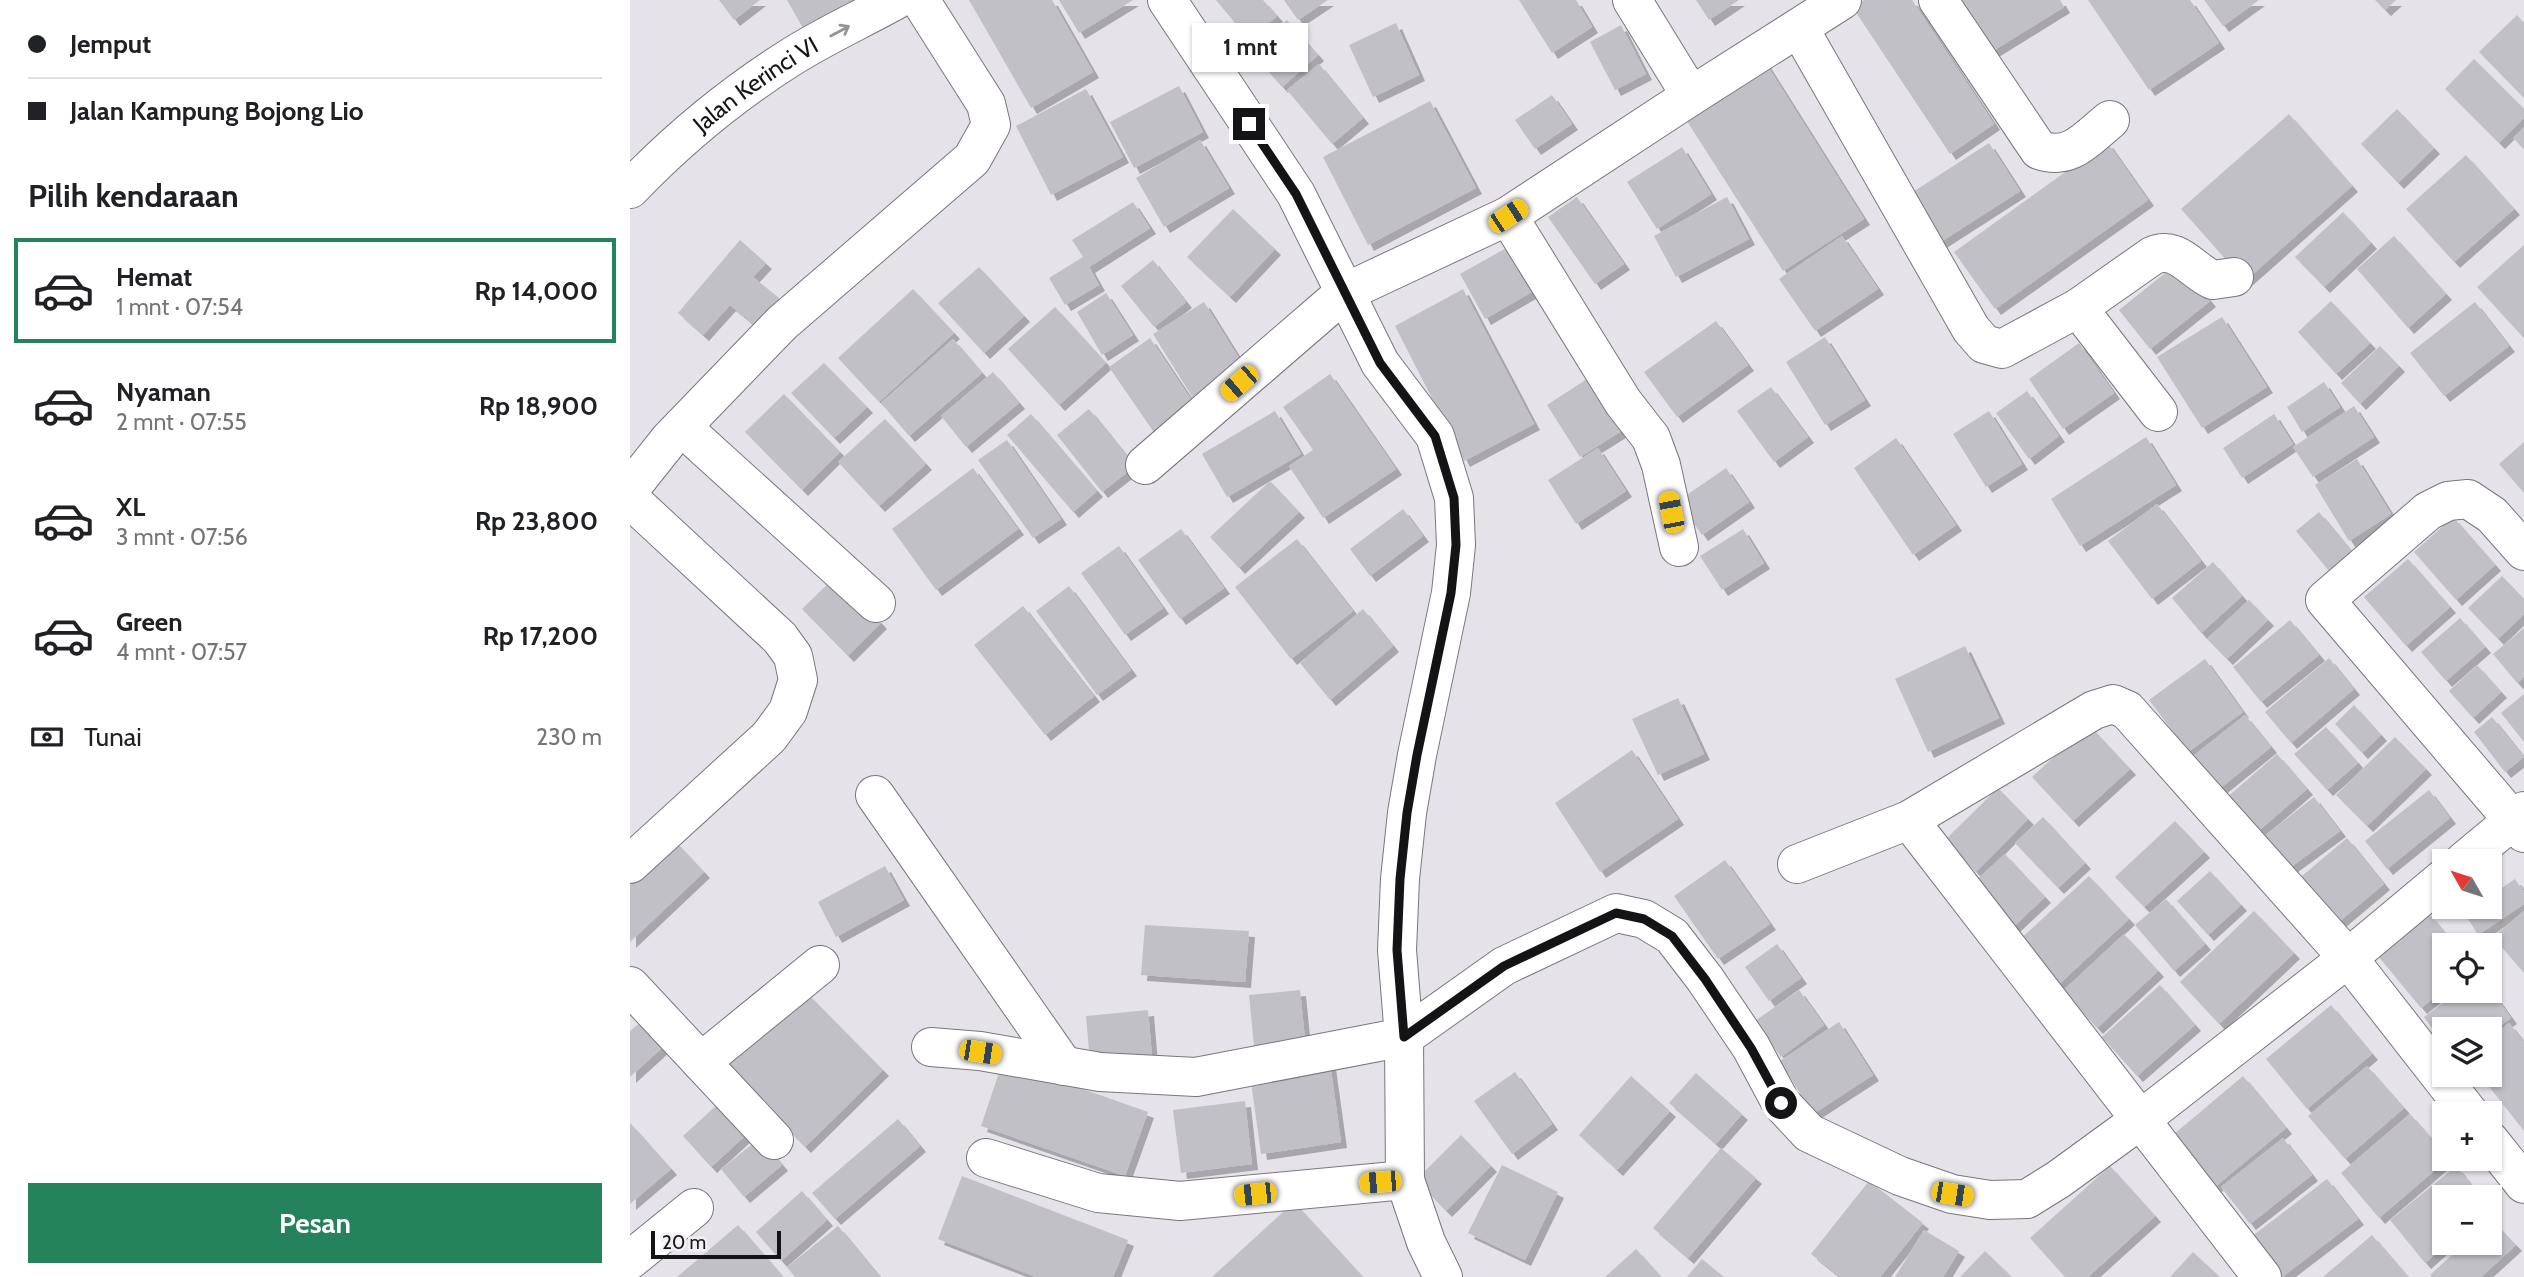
<!DOCTYPE html>
<html lang="id">
<meta charset="utf-8">
<style>
:root{--surface:#fff;--page:#f6f6f6;--text:#202124;--muted:#757577;--line:#e0e0e0;--accent:#24835b}
body{margin:0;font-family:Cabin,sans-serif;background:var(--page);color:var(--text);height:100vh;display:flex;flex-direction:column;font-size:26px;white-space:nowrap}
*{box-sizing:border-box;margin:0}
p{font-size:23px;color:var(--muted)}
.icon{flex:none;width:38px;height:38px;fill:none;stroke:currentColor;stroke-width:2;stroke-linecap:round;stroke-linejoin:round}
.map{position:relative;flex:1;overflow:hidden}
.side{display:flex;flex-direction:column;background:var(--surface);width:630px}
.side>*{flex:none}
.banner{display:grid;align-content:center;height:154px;padding:0 28px;background:var(--surface)}
.needle{width:46px;rotate:309deg}
.fabs{position:absolute;left:1802px;top:849px;display:grid;gap:14px}
.fabs a{display:grid;place-items:center;width:70px;height:70px;border-radius:0px;background:var(--surface);box-shadow:0 2px 5px #0004;font-size:35px}
.scale{position:absolute;left:21px;bottom:18px;width:130px;box-sizing:border-box;padding-left:7px;border:4px solid #141316;border-top:0;font-size:19px;line-height:24px;white-space:nowrap;color:#141316;-webkit-text-stroke:5px #f2eff6;paint-order:stroke}
.end{position:absolute;width:32px;height:32px;margin:-16px;border:9px solid #141316;background:#fff;box-shadow:0 0 0 4px #fff}
.from{border-radius:50%}
.bubble{position:absolute;height:49px;border-radius:0px;background:var(--surface);box-shadow:0 2px 5px #0004;font-size:23px;font-weight:700;line-height:49px;text-align:center}
.car{position:absolute;width:21px;height:42px;margin:-21px -10px;border-radius:9px;box-shadow:0 0 5px 2px #0007;background:linear-gradient(#f5c518 24%,#345 0 40%,#f5c518 0 76%,#345 0 86%,#f5c518 0)}
.banner b{display:flex;align-items:center;gap:24px;height:66px;font-size:26px}
.banner b+b{border-top:2px solid var(--line)}
.banner i{width:18px;height:18px;background:var(--text)}
ul{padding:0;list-style:none}
li{display:flex;align-items:center;gap:21px;height:105px;margin:0 14px 10px;padding:0 14px;border:4px solid transparent;border-radius:0px}
li div{flex:1}
li b{display:block;font-size:26px}
li em{font-style:normal;font-weight:700}
li.current{border-color:var(--accent)}
li>.icon{width:63px;height:63px;stroke-width:1.5}
h2{padding:0 28px;font-size:32px;line-height:84px}
.pay{display:flex;align-items:center;gap:18px;height:77px;padding:0 28px;font-size:26px}
.pay p{margin-inline-start:auto}
.action{display:flex;gap:14px;margin-top:auto;padding:14px 28px}
.action a{flex:1;height:80px;border-radius:0px;background:var(--accent);color:#fff;font-size:28px;font-weight:700;line-height:80px;text-align:center}
main{display:flex;flex:1;min-height:0}
.map>svg:first-child{display:block}
.building{fill:#c2c0c7;filter:url(#shadow)}
.lines{fill:none;stroke-linecap:round;stroke-linejoin:round}
.street-casing{stroke:#79767d;stroke-width:40}
.street{stroke:#fff;stroke-width:38}
.oneway{stroke:#959596}
.route{stroke:#141316;stroke-width:9}
.labels{text-anchor:middle;dominant-baseline:central;stroke-width:5;stroke-linejoin:round;paint-order:stroke}
.street-label{font-size:24px;fill:#141316;stroke:#f2eff6}
</style>
<main>
<section class="side">
<div class="banner">
<b><i class="from"></i>Jemput</b>
<b><i></i>Jalan Kampung Bojong Lio</b>
</div>
<h2>Pilih kendaraan</h2>
<ul>
<li class="current"><svg class="icon" aria-label="car" viewBox="0 0 24 24"><path d="M5 17H2v-5l4-1 3-4h7l3 4 3 1v5h-3M9 17h6M6 11h13"/><circle cx="7" cy="17" r="2"/><circle cx="17" cy="17" r="2"/></svg><div><b>Hemat</b><p>1 mnt · 07:54</p></div><em>Rp 14,000</em></li>
<li><svg class="icon" aria-label="car" viewBox="0 0 24 24"><path d="M5 17H2v-5l4-1 3-4h7l3 4 3 1v5h-3M9 17h6M6 11h13"/><circle cx="7" cy="17" r="2"/><circle cx="17" cy="17" r="2"/></svg><div><b>Nyaman</b><p>2 mnt · 07:55</p></div><em>Rp 18,900</em></li>
<li><svg class="icon" aria-label="car" viewBox="0 0 24 24"><path d="M5 17H2v-5l4-1 3-4h7l3 4 3 1v5h-3M9 17h6M6 11h13"/><circle cx="7" cy="17" r="2"/><circle cx="17" cy="17" r="2"/></svg><div><b>XL</b><p>3 mnt · 07:56</p></div><em>Rp 23,800</em></li>
<li><svg class="icon" aria-label="car" viewBox="0 0 24 24"><path d="M5 17H2v-5l4-1 3-4h7l3 4 3 1v5h-3M9 17h6M6 11h13"/><circle cx="7" cy="17" r="2"/><circle cx="17" cy="17" r="2"/></svg><div><b>Green</b><p>4 mnt · 07:57</p></div><em>Rp 17,200</em></li>
</ul>
<div class="pay"><svg class="icon" aria-label="cash" viewBox="0 0 24 24"><path d="M3 7h18v10H3z"/><circle cx="12" cy="12" r="2"/></svg>Tunai<p>230 m</p></div>
<div class="action"><a>Pesan</a></div>
</section>
<div class="map">
<svg width="1894" height="1277" viewBox="0 0 1894 1277">
<defs>
<filter id="shadow"><feDropShadow dx="6" dy="6" stdDeviation="0" flood-color="#0004"/></filter>
</defs>
<rect width="100%" height="100%" fill="#e5e2e9"/>
<path class="building" d="M89,0h41l-26,20z
M157,0h83l-62,37z
M339,0h83l41,72 -62,36z
M429,0h74l-54,33z
M586,0h47l14,16 -28,24z
M654,0h44l-30,20z
M889,0h57l16,27 -40,26z
M1066,0h43l-30,20z
M1234,0h48l82,124 -44,30 -97,-146z
M1321,0h109l4,7 -79,49z
M1458,0h102l29,43 -70,47z
M1574,0h55l-36,26z
M1745,0h21l-11,10z
M1887,15l7,8v75l-45,-46z
M657,20l31,35 -36,32 -31,-35z
M766,23l23,52 -46,22 -24,-52z
M991,25l25,49 -31,16 -25,-48z
M1844,59l50,50v9l-25,25 -54,-54z
M1135,62l99,157 -81,52 -100,-156z
M689,64l44,54 -31,26 -45,-54z
M549,86l24,46 -69,36 -24,-46z
M456,89l37,68 -72,38 -35,-69z
M922,95l20,29 -37,25 -20,-29z
M800,101l46,87 -108,57 -45,-88z
M1767,109l37,39 -36,35 -37,-39z
M1659,114l63,72 -107,95 -64,-72z
M1894,127v22l-11,-11z
M570,140l29,48 -65,39 -28,-49z
M1477,142l41,58 -153,109 -41,-57z
M1359,143l31,48 -84,54 -31,-48z
M1052,147l29,47 -54,35 -30,-47z
M1836,155l48,54 -60,53 -48,-53z
M947,197l47,67 -29,20 -47,-67z
M1097,197l22,42 -73,38 -22,-41z
M503,202l17,26 -61,39 10,18 -34,20 -16,-27 34,-21 -11,-17z
M603,209l42,40 -45,48 -43,-40z
M1713,212l28,31 -47,44 -29,-30z
M1212,236l36,53 -63,42 -36,-52z
M1764,236l52,58 -38,34 -51,-59z
M110,240l26,23 -13,14 26,21 -22,29 -27,-22 -27,30 -25,-22z
M887,242l25,44 -57,33 -25,-45z
M1894,245v89l-2,2 -45,-49z
M523,260l33,42 -32,25 -33,-41z
M1549,262l31,39 -60,48 -31,-39z
M349,267l45,49 -40,37 -46,-50z
M283,289l41,44 -75,69 -41,-44z
M833,289l71,135 -70,37 -69,-135z
M476,293l27,42 -31,20 -25,-43z
M1701,301l39,42 -34,31 -38,-42z
M574,302l43,69 -51,32 -43,-69z
M1845,302l34,44 -65,50 -34,-43z
M425,307l51,56 -47,42 -51,-56z
M1592,317l45,70 -65,41 -45,-71z
M1086,321l32,44 -71,52 -33,-45z
M1195,337l40,63 -40,25 -39,-63z
M520,338l46,69 -41,27 -46,-67z
M323,339l29,34 -73,63 -28,-33z
M1449,343l35,50 -51,36 -34,-50z
M1750,346l19,20 -39,38 -19,-21z
M194,363l43,44 -33,31 -43,-45z
M363,372l26,31 -53,44 -25,-31z
M700,374l66,95 -73,49 -34,-52 24,-16 -30,-43z
M960,377l33,53 -43,27 -33,-52z
M1694,382l16,25 -38,25 -15,-25z
M1141,387l37,50 -34,25 -37,-51z
M1397,391l32,45 -30,23 -33,-46z
M154,394l56,58 -38,38 -57,-58z
M1724,406l20,31 -61,40 -20,-30z
M459,409l46,57 -33,26 -45,-57z
M645,411l26,43 -74,43 -25,-43z
M1359,411l33,53 -36,23 -33,-53z
M401,414l66,77 -24,21 -66,-77z
M1644,414l19,30 -51,34 -19,-30z
M255,419l41,45 -47,42 -41,-44z
M1516,437l30,48 -96,61 -29,-47z
M1266,438l60,87 -43,30 -59,-87z
M377,440l54,79 -28,19 -55,-78z
M1894,442v51l-25,-29z
M968,448l28,43 -50,33 -28,-44z
M1727,459l34,55 -42,27 -34,-56z
M343,468l45,61 -82,61 -44,-61z
M1096,468l23,34 -47,33 -24,-34z
M640,481l29,31 -60,56 -29,-31z
M1527,504l44,57 -49,38 -44,-58z
M773,509l20,27 -53,40 -20,-27z
M1689,512l38,46 -23,19 -38,-46z
M1823,517l42,48 -39,35 -42,-48z
M551,529l43,59 -44,31 -42,-59z
M1113,529l21,34 -42,27 -22,-34z
M667,539l56,72 -62,48 -56,-72z
M489,546l44,62 -38,27 -44,-62z
M1778,559l42,48 -44,39 -42,-49z
M1583,562l29,34 -41,37 -29,-35z
M207,575l44,48 -33,33 -46,-47z
M1872,576l22,23v15l-26,25 -30,-31z
M439,586l62,84 -34,25 -61,-84z
M1619,600l19,20 -41,39 -20,-20z
M393,606l71,90 -49,39 -71,-90z
M733,609l30,37 -63,54 -30,-37z
M1830,618l25,29 -39,34 -25,-29z
M1660,620l29,35 -58,47 -28,-35z
M1894,628v49l-7,6 -24,-29z
M1335,646l34,72 -71,34 -33,-73z
M1699,658l25,31 -63,54 -26,-31z
M1575,659l38,53 -55,40 -39,-52z
M1847,665l24,27 -28,26 -24,-27z
M1894,694v48l-23,-29z
M1048,698l26,56 -46,21 -26,-56z
M1724,705l27,30 -19,18 -27,-29z
M1615,715l26,32 -53,43 -26,-33z
M1862,717l32,40 -19,15 -31,-40z
M1459,725l41,44 -57,52 -41,-44z
M1696,727l32,36 -31,27 -33,-36z
M1765,737l31,32 -59,57 -31,-31z
M1002,750l46,69 -78,53 -45,-69z
M1647,754l30,35 -52,45 -30,-35z
M1368,788l30,31 -52,53 -31,-32z
M1799,790l21,28 -63,51 -22,-28z
M1684,797l26,34 -52,38 -25,-32z
M1413,817l42,46 -27,25 -43,-45z
M1545,821l29,31 -60,55 -29,-30z
M1717,838l37,46 -50,42 -38,-45z
M45,841l29,31 -74,70v-59z
M1375,854l40,43 -33,31 -41,-43z
M1095,860l45,64 -52,35 -44,-63z
M255,866l19,34 -68,37 -18,-35z
M1580,871l31,34 -33,30 -31,-34z
M1459,876l40,43 -72,67 -40,-44z
M1885,879l9,13v12l-46,31 -13,-21 10,-8h15v-10z
M1536,899l39,45 -31,27 -39,-46z
M1624,911l40,42 -75,71 -39,-42z
M1894,911v62l-31,-36z
M1800,915l25,30h-10v44l-24,19 -43,-52z
M515,925l104,6 -4,51 -104,-7z
M1494,934l34,37 -61,57 -34,-37z
M1147,944l24,34 -32,23 -24,-34z
M1530,985l35,40 -58,51 -35,-39z
M173,989l80,81 -78,77 -80,-81z
M670,990l6,60 -51,6 -6,-61z
M1169,990l25,35 -43,32 -26,-36z
M1830,990h31l20,28 -21,15v-4h-45v17l-21,-29z
M1701,1005l41,49 -65,55 -41,-50z
M518,1010l4,47 -62,5 -4,-46z
M12,1021l22,25 -34,31v-46z
M1209,1022l34,53 -60,39 -33,-53z
M1879,1023l15,19v89l-45,-57h11v-35z
M373,1061l145,51 -23,64 -144,-50z
M700,1063l11,79 -80,12 -11,-79z
M1737,1066l37,42 -59,51 -37,-43z
M885,1072l37,52 -40,30 -38,-53z
M1066,1073l46,41 -26,30 -47,-41z
M1001,1076l39,35 -53,59 -38,-35z
M1613,1076l43,52 -70,58 -43,-51z
M615,1101l7,63 -71,9 -8,-63z
M89,1103l28,31 -36,33 -28,-31z
M1780,1114l35,40v4h4l-70,60 -38,-45z
M268,1119l22,27 -85,73 -23,-26z
M0,1123l41,46 -41,35z
M831,1135l30,31 -45,45 -30,-31z
M130,1138l22,27 -38,32 -23,-28z
M1653,1138l29,37 -62,49 -29,-37z
M1091,1148l35,30 -68,80 -35,-30z
M872,1165l56,27 -33,68 -57,-27z
M1480,1166l45,50 -67,61h-23l-35,-39z
M1826,1166l25,31h-36v45h4l-24,21 -35,-43z
M332,1176l166,64 -15,37h-77l-98,-38z
M1697,1179l31,40 -76,58 -31,-40z
M1239,1181l54,42 -43,54h-40l-29,-23z
M172,1191l25,29 -46,41 -25,-29z
M664,1202l69,75h-151z
M1860,1218l26,27 -35,32h-49l-2,-2 36,-33h24z
M108,1225l45,52h-106z
M208,1226l42,51h-85l-8,-10z
M1294,1230l35,21 -16,26h-48z
M1742,1235l36,42h-85z
M1006,1249l25,28h-56z
M1355,1251l27,26h-52z
M1563,1252l27,25h-50z
M1072,1259l22,18h-37z"/>
<g class="lines">
<defs>
<g id="street">
<path d="M537,0l129,194 84,169 55,73 19,62 2,47 -5,48 -34,162 -10,58 -7,66 -3,71 7,87 1,143 21,62 17,35"/>
<path d="M1002,0l59,96"/>
<path d="M1308,0l101,150c32,11 47,-11 71,-30"/>
<path d="M1169,28l172,301 13,15 18,5 76,-41 80,104"/>
<path id="s1" d="M0,189c47,-49 100,-93 158,-130 34,-22 72,-39 108,-59"/>
<path d="M878,216l115,186 28,36 10,27 18,82"/>
<path d="M1448,308l74,-52c25,-12 40,15 61,24l21,-3"/>
<path d="M52,427l194,176"/>
<path d="M515,465l199,-172 164,-77 183,-120 151,-96"/>
<path d="M0,489l39,-49 113,-117 190,-164 19,-34 -5,-21 -66,-104"/>
<path d="M0,499l150,139 13,18 5,24 -10,31 -19,26 -139,127"/>
<path d="M1894,551l-32,-36 -24,-16 -20,2 -20,10 -103,89 199,233"/>
<path d="M245,795l189,271"/>
<path d="M1279,820l353,457"/>
<path d="M1834,861l60,-50"/>
<path d="M1167,864l112,-44 185,-110 19,-6 14,6 221,248 121,155"/>
<path d="M0,986l144,154"/>
<path d="M301,1047l49,4 120,21 96,5 208,-40 100,-71 112,-53 28,6 28,17 33,43 46,68 30,56 28,30 91,43 52,18 38,6 37,-1 32,-20 81,-59 208,-162 97,-81"/>
<path d="M71,1062l119,-97"/>
<path d="M1860,1141l34,43"/>
<path d="M356,1158l112,35 82,8 225,-21"/>
<path d="M0,1260l64,-52"/>
</g>
</defs>
<use href="#street" class="street-casing"/>
<use href="#street" class="street"/>
</g>
<defs><path id="oneway-shaft" d="M-6 0H5M1.5-3L5.5 0L1.5 3" fill="none" stroke-width="1.6" stroke-linecap="round" stroke-linejoin="round" transform="scale(1.75)"/></defs>
<use class="oneway" href="#oneway-shaft" transform="translate(210 31) rotate(-28)"/>
<g class="lines">
<path class="route" d="M619,124l47,70 84,169 55,73 19,62 2,47 -5,48 -34,162 -10,58 -7,66 -3,71 7,87 100,-71 112,-53 28,6 28,17 33,43 46,69 30,55"/>
</g>
<g class="labels">
<g class="street-label">
<text stroke="none"><textPath href="#s1" startOffset="164">Jalan Kerinci VI</textPath></text>
</g>
</g>
</svg>
<div class="fabs">
<a><svg class="needle" viewBox="-14 -14 28 28"><path d="M0-13l5 13h-10z" fill="#e53935"/><path d="M0 13l5-13h-10z" fill="#757577"/></svg></a>
<a><svg class="icon" aria-label="locate" viewBox="0 0 24 24"><circle cx="12" cy="12" r="6"/><path d="M12 2v4M12 18v4M2 12h4M18 12h4"/></svg></a>
<a><svg class="icon" aria-label="layers" viewBox="0 0 24 24"><path d="M12 4l9 5-9 5-9-5zM3 14l9 5 9-5"/></svg></a>
<a>+</a>
<a>−</a>
</div>
<div class="scale">20 m</div>
<i class="end from" style="left:1151px;top:1103px"></i>
<i class="end" style="left:619px;top:124px"></i>
<div class="bubble" style="left:562px;top:23px;width:116px">1 mnt</div>
<i class="car" style="left:878px;top:216px;rotate:57deg"></i>
<i class="car" style="left:609px;top:383px;rotate:229deg"></i>
<i class="car" style="left:1041px;top:512px;rotate:349deg"></i>
<i class="car" style="left:350px;top:1052px;rotate:99deg"></i>
<i class="car" style="left:750px;top:1182px;rotate:265deg"></i>
<i class="car" style="left:625px;top:1194px;rotate:264deg"></i>
<i class="car" style="left:1322px;top:1194px;rotate:99deg"></i>
</div>
</main>
